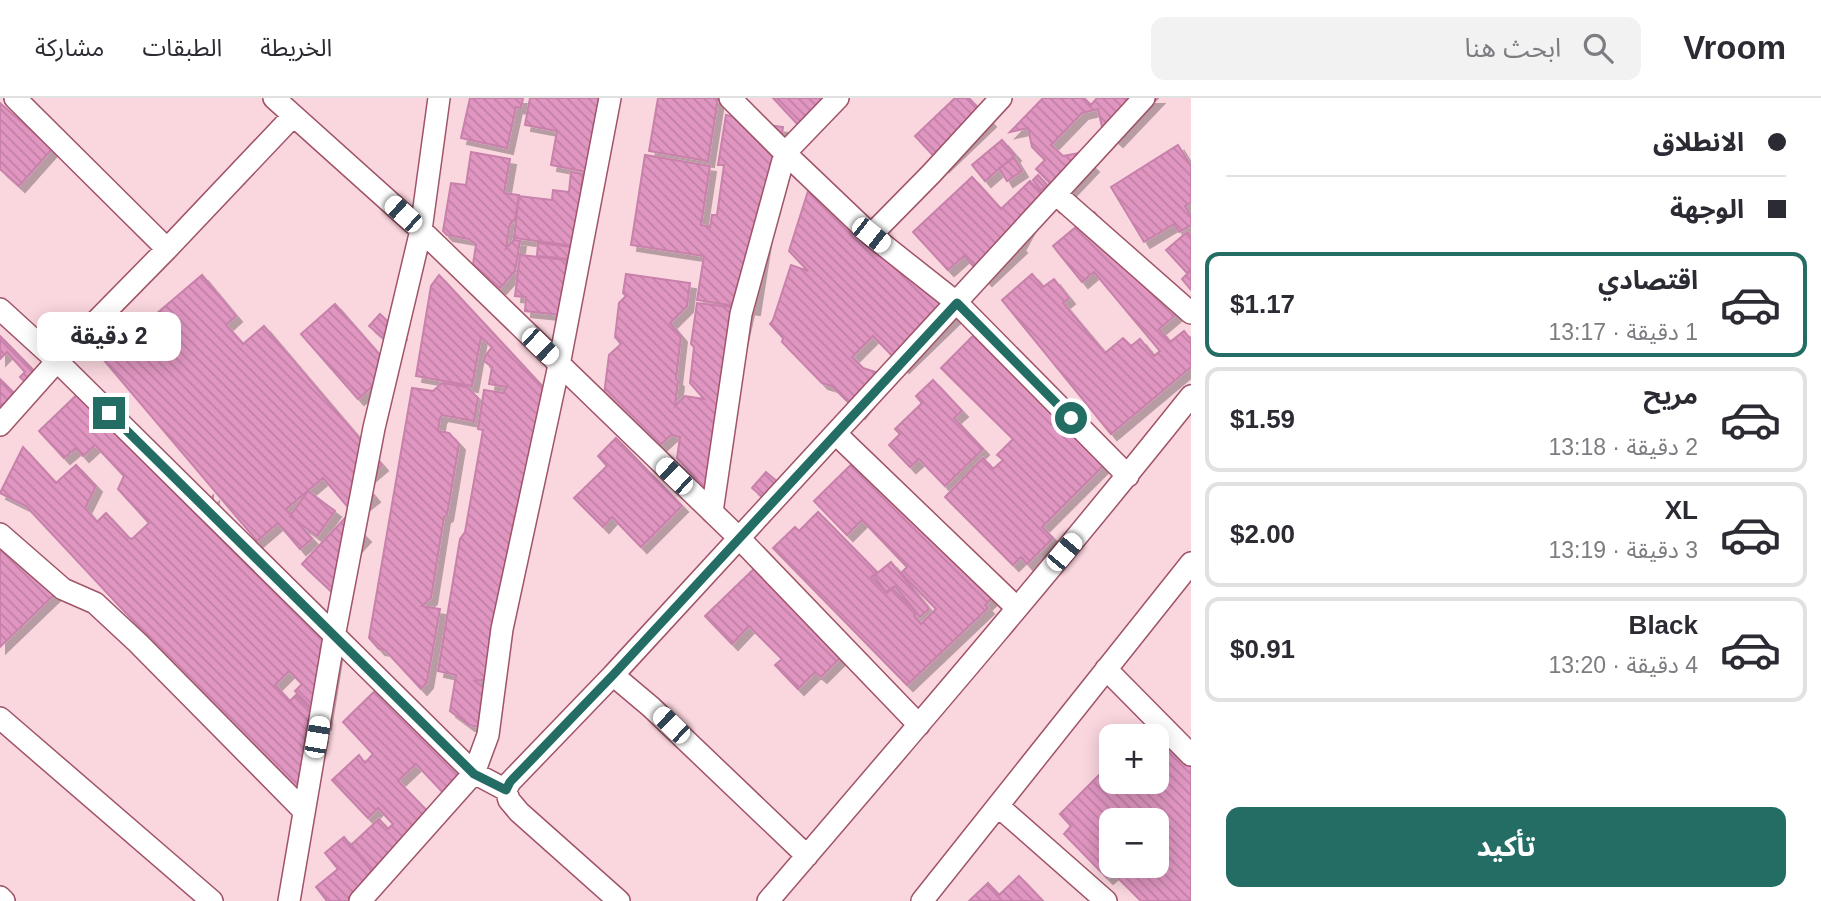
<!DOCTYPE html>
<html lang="ar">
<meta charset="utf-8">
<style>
:root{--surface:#fff;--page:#f2f2f3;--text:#2b2b33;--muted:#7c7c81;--line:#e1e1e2;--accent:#246d64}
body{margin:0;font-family:Helvetica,"Noto Sans Arabic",sans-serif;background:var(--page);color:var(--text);direction:rtl;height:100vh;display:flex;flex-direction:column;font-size:26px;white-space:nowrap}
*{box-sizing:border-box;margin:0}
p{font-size:23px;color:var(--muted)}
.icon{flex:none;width:38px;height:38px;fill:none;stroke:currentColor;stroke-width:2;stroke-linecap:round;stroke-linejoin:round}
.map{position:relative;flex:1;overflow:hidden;direction:ltr}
.details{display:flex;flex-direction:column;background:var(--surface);width:630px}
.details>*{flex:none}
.guide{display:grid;align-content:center;height:154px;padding:0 35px;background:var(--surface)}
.buttons{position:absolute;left:1099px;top:626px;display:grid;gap:14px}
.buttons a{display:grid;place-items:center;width:70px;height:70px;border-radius:14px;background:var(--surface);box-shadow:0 4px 18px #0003;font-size:35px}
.end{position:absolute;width:32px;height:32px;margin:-16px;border:9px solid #246d64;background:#fff;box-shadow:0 0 0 4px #fff}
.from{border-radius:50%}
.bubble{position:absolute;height:49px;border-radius:14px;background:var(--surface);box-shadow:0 4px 18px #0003;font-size:23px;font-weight:700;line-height:49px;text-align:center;direction:rtl}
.car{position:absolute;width:21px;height:42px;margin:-21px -10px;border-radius:9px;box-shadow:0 0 5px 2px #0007;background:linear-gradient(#fff 24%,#345 0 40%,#fff 0 76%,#345 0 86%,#fff 0)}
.guide b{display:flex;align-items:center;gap:24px;height:66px;font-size:26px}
.guide b+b{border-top:2px solid var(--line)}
.guide i{width:18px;height:18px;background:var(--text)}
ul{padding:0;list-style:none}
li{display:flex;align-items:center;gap:21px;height:105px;margin:0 14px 10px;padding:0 21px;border:4px solid var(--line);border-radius:14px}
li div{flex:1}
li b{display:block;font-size:26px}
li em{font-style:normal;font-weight:700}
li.active{border-color:var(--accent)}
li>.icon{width:63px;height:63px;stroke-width:1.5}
.primary-button{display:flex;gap:14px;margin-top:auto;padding:14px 35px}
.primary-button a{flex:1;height:80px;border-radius:14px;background:var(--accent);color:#fff;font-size:28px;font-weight:700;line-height:80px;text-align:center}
header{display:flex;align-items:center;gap:42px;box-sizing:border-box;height:98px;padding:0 35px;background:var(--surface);border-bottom:2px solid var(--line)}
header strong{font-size:33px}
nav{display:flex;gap:38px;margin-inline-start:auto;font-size:24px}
.search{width:490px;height:63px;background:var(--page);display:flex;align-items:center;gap:18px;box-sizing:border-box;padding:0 24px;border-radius:14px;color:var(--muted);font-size:26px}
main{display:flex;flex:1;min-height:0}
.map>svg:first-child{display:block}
.building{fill:url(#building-back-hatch);stroke:#c881ab;stroke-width:2;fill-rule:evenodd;filter:url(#shadow)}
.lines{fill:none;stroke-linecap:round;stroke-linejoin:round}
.street-casing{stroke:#a05468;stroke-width:24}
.street{stroke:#fff;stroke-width:21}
.route{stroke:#246d64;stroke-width:9}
</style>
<header>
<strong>Vroom</strong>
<div class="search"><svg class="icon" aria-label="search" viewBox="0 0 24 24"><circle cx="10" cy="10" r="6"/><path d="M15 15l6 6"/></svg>ابحث هنا</div>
<nav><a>الخريطة</a><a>الطبقات</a><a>مشاركة</a></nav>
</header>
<main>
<section class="details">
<div class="guide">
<b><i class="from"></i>الانطلاق</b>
<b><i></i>الوجهة</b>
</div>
<ul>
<li class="active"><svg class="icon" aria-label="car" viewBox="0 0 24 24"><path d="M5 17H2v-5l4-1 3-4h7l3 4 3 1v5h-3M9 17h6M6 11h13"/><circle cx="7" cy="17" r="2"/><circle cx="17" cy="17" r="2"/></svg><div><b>اقتصادي</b><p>1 دقيقة · 13:17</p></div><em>$1.17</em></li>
<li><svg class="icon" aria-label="car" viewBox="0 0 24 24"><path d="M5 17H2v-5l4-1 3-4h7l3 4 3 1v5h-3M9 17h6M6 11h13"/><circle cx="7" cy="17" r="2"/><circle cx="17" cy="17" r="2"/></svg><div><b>مريح</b><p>2 دقيقة · 13:18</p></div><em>$1.59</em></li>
<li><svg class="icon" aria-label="car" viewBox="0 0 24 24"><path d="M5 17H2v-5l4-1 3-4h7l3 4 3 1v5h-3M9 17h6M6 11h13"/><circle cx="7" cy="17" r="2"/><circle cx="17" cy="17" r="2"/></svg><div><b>XL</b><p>3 دقيقة · 13:19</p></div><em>$2.00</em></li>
<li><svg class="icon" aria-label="car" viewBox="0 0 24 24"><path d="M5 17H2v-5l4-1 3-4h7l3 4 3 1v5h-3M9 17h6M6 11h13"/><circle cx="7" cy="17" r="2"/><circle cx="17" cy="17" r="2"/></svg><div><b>Black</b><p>4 دقيقة · 13:20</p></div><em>$0.91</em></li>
</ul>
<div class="primary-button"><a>تأكيد</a></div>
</section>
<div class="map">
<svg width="1191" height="803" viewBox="0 0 1191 803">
<defs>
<pattern id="building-back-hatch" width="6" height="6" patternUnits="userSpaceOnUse" patternTransform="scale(1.75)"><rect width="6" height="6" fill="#e096c1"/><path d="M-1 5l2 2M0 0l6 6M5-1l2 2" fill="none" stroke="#c080a5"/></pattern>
<filter id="shadow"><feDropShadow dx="6" dy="6" stdDeviation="0" flood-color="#0004"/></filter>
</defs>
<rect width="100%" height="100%" fill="#fad6de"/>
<path class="building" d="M470,0h53l-2,10 -5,-1 -9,41 -46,-10z
M530,0h71l-14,74 -36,-7 6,-34 -32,-6z
M658,0h60l-10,63 -59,-10z
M773,0h56l-28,30z
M955,0h14l21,23 -47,45 -28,-30z
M1043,0h41l7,7 6,-7h61l-41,43 -15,-14 -4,-18 -16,4 -31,32 12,11 16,-3 14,13 -39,41 -14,-14 11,-2 -2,-9 -13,-13 9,-9 -13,-13 -4,-19 -18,4z
M0,5l52,46 -33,37 -19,-17z
M726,17l15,3v3l42,6 -29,182 -57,-9 7,-44 -73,-11 14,-90 65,11 -9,59 9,2 2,-12h5l7,-50h-6z
M1002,42l13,15 -30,26 -13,-16z
M1178,47l13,21v36l-6,4 6,10v9l-12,7 -5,-8 -30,18 -33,-55z
M471,54l39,7 -6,34 15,2 -4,24 -5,5 -4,24 8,-8 6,1 -5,30 -15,17 -27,-24 3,-19 -7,-6 -22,-4 -4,-4 8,-48 15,2z
M1014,60l8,13 -15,10 -8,-13z
M571,74l12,2 -9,72 -60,-8 5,-42 33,4 1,-10 16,2z
M1038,77l9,10 -6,5 -8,-10z
M972,79l29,32 29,-28 15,16 -26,48 2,2 -35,33 -22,-24 -16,14 -35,-38z
M817,83l102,106 14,-13 32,33 -62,60 -30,-31 -21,21 11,11 25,8 -29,37 -27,-27 -10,-3 -40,-41 1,-4 -13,-14 3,-4 18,-55 17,6 -19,-20 20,-63z
M1094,114l84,101 -19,16 11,13 14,-11 7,9v27l-80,67 -109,-134 30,-26 11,13 11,-8 15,19 -6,5 42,50 18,-15 8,8 9,-7 14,17 6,-5 -66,-79 -12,10 -29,-36z
M1187,134l4,4v33l-4,4 -21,-23z
M538,145l34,4 -1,12 -34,-3z
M520,157l47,5 -6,55 -36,-4 1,-14 -11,-1z
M1191,172v20l-9,-11z
M626,176l64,9 -3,23 -17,17 11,13 -5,43 2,2 -3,25 10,-10 19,3 -14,-16 4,-36 -3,-3 6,-41 51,6 -40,182 -31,-33 3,-21 -9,-2 -16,15 -51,-55 5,-40 12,-11 -6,-7 4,-34 7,-7 -3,-3z
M202,177l34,41 -10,9 17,19 21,-18 118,139 -20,17 12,14 -21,17 -30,-35 -37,31 26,30 -12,10 -22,-26 -21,18 -154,-182z
M439,177l104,112 -43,258 -13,34 -12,2 16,12 -6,35 -16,-3 -19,-14 6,-36 -18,-4 22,-132 5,-7 18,-102 -5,-1 6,-39 19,3 4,-6 -18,-3 3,-17 -8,-6 1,-5 7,-9 -11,-10 -9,49 -56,-10 15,-90z
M335,206l57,65 -34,30 -57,-65z
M380,216l21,20 -10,11 -22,-19z
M0,238l43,44 -10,10 -13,-13 5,-5 -18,-20 -7,7z
M973,238l30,29 9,-10 97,105 -67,67 11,11 -26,26 -6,-7 -8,8 -68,-68 38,-39 10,11 10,-9 -6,-5 16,-16 -72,-71z
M0,281l18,18 -18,19z
M933,282l29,31 -8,7 29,31 -38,37 -26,-27 -9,8 -21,-22 11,-11 -5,-5 27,-26 -6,-7z
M442,285l25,4 11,11 -4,23 -32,-6 -2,3 -2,13 11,2 10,11 -12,71 -3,2 -13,81 -9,8 18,3 -13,73 -6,7 -36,-39 -6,-1 -10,-11 43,-250 21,3z
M87,287l114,123 12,-12 -1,11 126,136 -13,80 -30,-32 7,-7 -13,-13 -14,14 47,51 -19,67 -277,-297 -26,-13 23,-46 33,36 20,-18 20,21 -11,22 12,14 9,-9 23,25 3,1 17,-16 -31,-34 6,-13 -29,-31 -12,11 -7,-8 -12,10 -25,-27z
M616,340l66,68 -41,41 -29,-30 -9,10 -29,-29 33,-32 -9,-10z
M866,352l135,139 -16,16 3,3 -81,77 -134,-137 22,-21 4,4 19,-19 59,60 -6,5 16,16 5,-5 25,25 -3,3 7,8 15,-15 -35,-36 6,-6 -45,-47 -15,15 -33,-34z
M766,374l13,11 -14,16 -13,-11z
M308,393l27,20 -18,25 -27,-20z
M346,419l19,19 -25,27 -4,33 -34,-32z
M0,438l56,57 -56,54z
M891,464l38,47 -9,8 -25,-31 -9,6 -12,-16z
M757,468l87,88 -23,23 -6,-5 -17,17 -23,-24 7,-6 -33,-33 -17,18 -27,-28z
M382,586l89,94 -22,21 -33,-35 -18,17 37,38 -58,55 -26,-29 28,-26 9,10 5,-5 -15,-16 -10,10 -36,-38 27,-25 6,8 8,-9 -30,-32z
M296,597l27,27 -6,6 -28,-26z
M1151,620l40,40v143h-50l-28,-28 -6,5 -43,-44 7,-8 -11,-12 51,-51v19h46v-45h-25zM1111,723h46v45h-46z
M344,739l34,42 -26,22h-25l-11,-14 22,-18 -13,-16z
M1019,778l24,25h-74l19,-18 11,12z"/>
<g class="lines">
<defs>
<path id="street" d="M15,0l152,151
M274,0l147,132 318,308 180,187
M730,0l55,55 86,82 86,68 171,173
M1057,97l134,118
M871,137l60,-61 70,-76
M0,211l57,52 417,412 32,17
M0,327l57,-64 110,-112 126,-133
M836,336l181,174
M712,414l29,-198 44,-161 53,-55
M0,436l63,55 32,14 43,40 166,168
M1106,571l85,86
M613,577l38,32 156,149
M0,620l212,183
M998,708l108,95
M0,799l4,4
M289,803l45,-264 40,-209 47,-198 18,-132
M360,803l114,-128 14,-38 14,-106 57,-264 51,-267
M619,803l-100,-89 -10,-12 -3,-10 4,-8 103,-107 531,-577
M768,803c143,-167 286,-333 423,-505
M922,803l269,-338"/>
</defs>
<use href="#street" class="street-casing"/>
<use href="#street" class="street"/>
</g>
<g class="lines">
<path class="route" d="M109,315l365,361 32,16 4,-8 103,-107 344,-372 114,115"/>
</g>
</svg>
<div class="buttons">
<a>+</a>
<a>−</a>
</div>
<i class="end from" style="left:1071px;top:320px"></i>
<i class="end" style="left:109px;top:315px"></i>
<div class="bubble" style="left:37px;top:214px;width:144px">2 دقيقة</div>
<i class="car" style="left:403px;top:116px;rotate:312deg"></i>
<i class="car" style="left:871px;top:137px;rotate:128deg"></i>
<i class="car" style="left:540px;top:248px;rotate:134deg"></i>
<i class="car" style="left:674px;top:378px;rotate:314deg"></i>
<i class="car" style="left:1064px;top:454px;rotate:40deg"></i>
<i class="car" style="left:671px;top:627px;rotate:314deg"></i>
<i class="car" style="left:317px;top:639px;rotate:10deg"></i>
</div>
</main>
